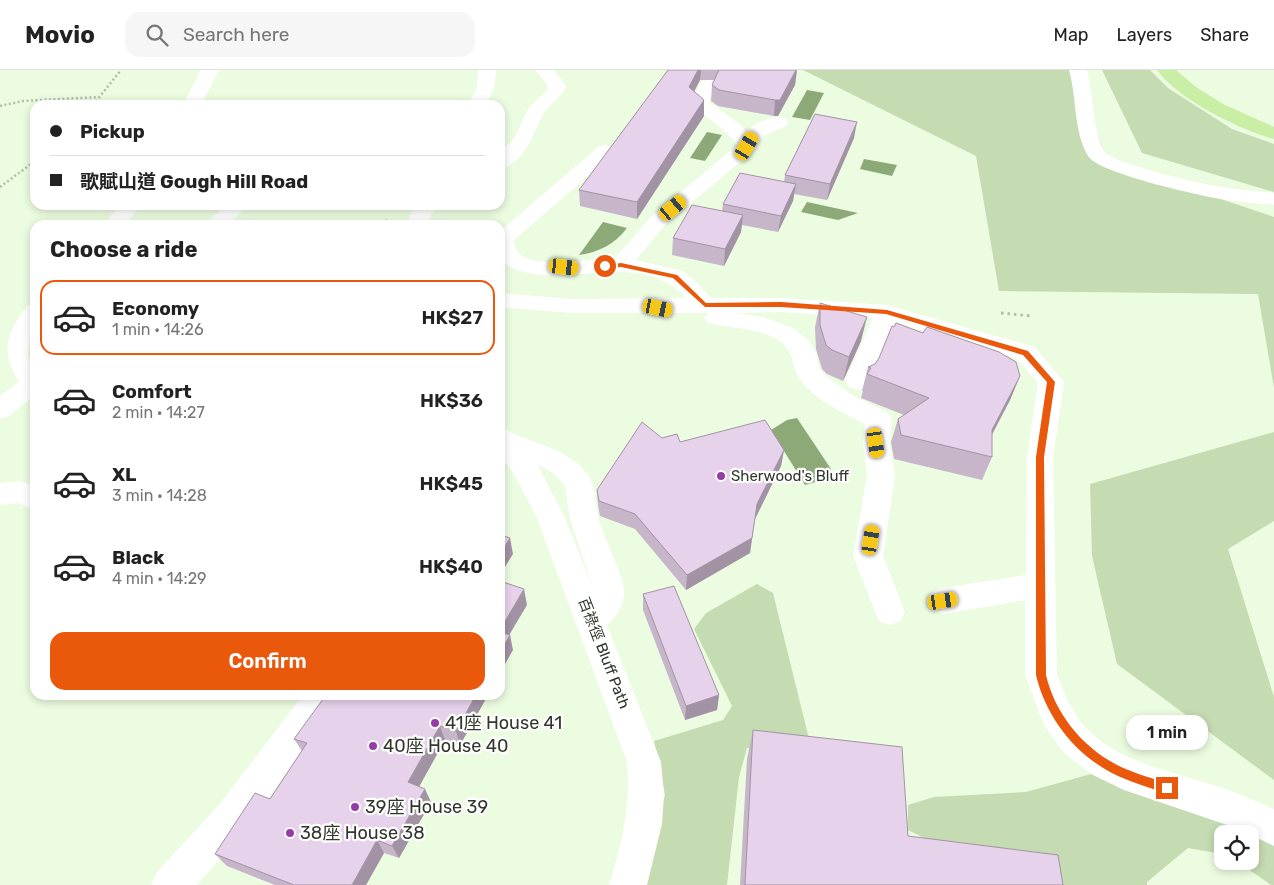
<!DOCTYPE html>
<meta charset="utf-8">
<style>
:root{--surface:#fff;--page:#f6f6f6;--text:#222;--muted:#767676;--line:#e0e0e0;--accent:#ea580c}
body{margin:0;font-family:Rubik,"Noto Sans TC",sans-serif;background:var(--page);color:var(--text);height:100vh;display:flex;flex-direction:column;font-size:19px;white-space:nowrap}
*{box-sizing:border-box;margin:0}
p{font-size:16px;color:var(--muted)}
.icon{flex:none;width:28px;height:28px;fill:none;stroke:currentColor;stroke-width:2;stroke-linecap:round;stroke-linejoin:round}
.map{position:relative;flex:1;overflow:hidden}
.side{position:absolute;left:30px;top:150px;width:475px;height:480px;display:flex;flex-direction:column;background:var(--surface);border-radius:15px;box-shadow:0 2px 8px #0003}
.side>*{flex:none}
.guide{position:absolute;left:30px;top:30px;width:475px;height:110px;border-radius:15px;box-shadow:0 2px 8px #0003;display:grid;align-content:center;height:110px;padding:0 20px;background:var(--surface)}
.fabs{position:absolute;left:1214px;top:755px;display:grid;gap:10px}
.fabs a{display:grid;place-items:center;width:45px;height:45px;border-radius:10px;background:var(--surface);box-shadow:0 2px 8px #0003;font-size:25px}
.end{position:absolute;width:22px;height:22px;margin:-11px;border:6px solid #ea580c;background:#fff;box-shadow:0 0 0 2px #fff}
.from{border-radius:50%}
.bubble{position:absolute;height:35px;border-radius:15px;background:var(--surface);box-shadow:0 2px 8px #0003;font-size:16px;font-weight:600;line-height:35px;text-align:center}
.car{position:absolute;width:15px;height:30px;margin:-15px -8px;border-radius:6px;box-shadow:0 0 4px 1px #0007;background:linear-gradient(#f5c518 24%,#345 0 40%,#f5c518 0 76%,#345 0 86%,#f5c518 0)}
.guide b{display:flex;align-items:center;gap:18px;height:48px;font-size:19px}
.guide b+b{border-top:1px solid var(--line)}
.guide i{width:12px;height:12px;background:var(--text)}
ul{padding:0;list-style:none}
li{display:flex;align-items:center;gap:15px;height:75px;margin:0 10px 8px;padding:0 10px;border:2px solid transparent;border-radius:15px}
li div{flex:1}
li b{display:block;font-size:19px}
li em{font-style:normal;font-weight:600}
li.on{border-color:var(--accent)}
li>.icon{width:45px;height:45px;stroke-width:1.5}
h2{padding:0 20px;font-size:22px;line-height:60px}
.action{display:flex;gap:10px;margin-top:auto;padding:10px 20px}
.action a{flex:1;height:58px;border-radius:15px;background:var(--accent);color:#fff;font-size:20px;font-weight:600;line-height:58px;text-align:center}
header{display:flex;align-items:center;gap:30px;box-sizing:border-box;height:70px;padding:0 25px;background:var(--surface);border-bottom:1px solid var(--line)}
header strong{font-size:24px}
nav{display:flex;gap:28px;margin-inline-start:auto;font-size:18px}
.search{width:350px;height:45px;background:var(--page);display:flex;align-items:center;gap:12px;box-sizing:border-box;padding:0 18px;border-radius:15px;color:var(--muted);font-size:19px}
.map>svg:first-child{display:block}
.green{fill:#c5dbb2}
.water{fill:#8ea978}
.lines{fill:none;stroke-linecap:round;stroke-linejoin:round}
.path-far1{stroke:#b2bea8;stroke-width:2.5;stroke-dasharray:2 2.5;stroke-linecap:butt}
.path{stroke:#b2bea8;stroke-width:3;stroke-dasharray:2.5 4;stroke-linecap:butt}
.minor{fill:#fff;fill-rule:evenodd}
.major{fill:#caeea6;fill-rule:evenodd}
.wall{fill:#c7b5ca}
.shaded-wall{fill:#a293a4}
.building{fill:#e7d2eb;stroke:#a293a4}
.route{fill:#ea580c}
.poi-dot{fill:#963ca8;stroke:#fff;stroke-width:2}
.labels{text-anchor:middle;dominant-baseline:central;stroke-width:4.5;stroke-linejoin:round;paint-order:stroke}
.poi-label{font-size:15px;fill:#31372c;stroke:#fff;text-anchor:start}
.street-label{font-size:15px;fill:#31372c;stroke:#fff}
.near-poi-label{font-size:18px;fill:#31372c;stroke:#fff;text-anchor:start}
</style>
<header>
<strong>Movio</strong>
<div class="search"><svg class="icon" aria-label="search" viewBox="0 0 24 24"><circle cx="10" cy="10" r="6"/><path d="M15 15l6 6"/></svg>Search here</div>
<nav><a>Map</a><a>Layers</a><a>Share</a></nav>
</header>
<div class="map">
<svg width="1274" height="815" viewBox="0 0 1274 815">
<rect width="100%" height="100%" fill="#ecfce0"/>
<path class="green" d="M803,0h268l37,91 166,56v171l-16,-94 -259,-3 -23,-135z
M1102,0h48l18,18 64,41 42,15v48l-132,-39z
M1274,362v89l-46,28 46,148v83l-157,-116 -25,-108 -2,-72z
M757,514l16,9 37,150 -7,9 -56,-4 -8,29 -12,108h-86l24,-90 -11,-54 69,-21 9,-14 -38,-77 12,-16z
M1091,704l164,54 19,14v43h-3l-34,-24h13v-27h-28v20l-34,-6 -41,34v3h-99l-92,-31 -48,-24v-25l26,-8 92,-5z"/>
<path class="water" d="M807,20l17,3 -14,27 -18,-3z
M707,62l15,3 -17,26 -15,-3z
M864,89l33,6 -5,11 -32,-7z
M807,132l51,11 -20,7 -37,-8z
M603,152l24,6c-13,17 -28,24 -48,27z
M797,348l34,51 -12,12 -14,4 -34,-55 16,-10z"/>
<g class="lines">
<path class="path-far1" d="M93,35l28,-35
M0,36l23,-5 76,-4
M0,117l35,-26
M378,155l9,-5"/>
<path class="path" d="M1001,243l31,3"/>
<path class="minor" d="M201,0h18l-18,35h-18z
M478,0h18l-2,19 -9,16h-18l10,-16z
M536,0h18l12,16c-4,12 -16,16 -22,27 -11,20 -18,49 -44,56v-17l14,-13 14,-30 19,-19 1,-4z
M1069,0h18c6,21 6,65 18,82 9,12 97,32 116,35 17,3 35,4 53,6v12c-18,-2 -36,-3 -53,-6 -24,-4 -123,-26 -133,-43 -15,-26 -11,-58 -19,-86z
M708,10l6,1 3,4 -8,17 32,23 5,7c7,-9 28,-17 40,-14l2,4 -2,4 -23,10 -9,14 -89,75 -29,35 46,11 12,9 17,18h70l106,7 148,42 29,35 -11,75 4,218c8,21 16,40 32,56 31,31 78,39 118,52 23,7 45,16 67,26v37l-41,-19 -109,-37 -31,-15 -28,-21 -21,-29 -19,-50v-75l-82,14 -11,-4 -4,-9 4,-9 11,-4 83,-13 1,-118 11,-74 -21,-24 -122,-37 -24,59 -4,6 -9,3 -9,-3 -4,-6 28,-63 -92,-6 -48,1 30,4 30,11 17,14 5,9 5,19 7,7 25,18 36,18 4,7 -3,23 6,33 -12,80 22,56 -4,9 -11,4 -11,-4 -26,-65 14,-80 -4,-33 2,-19c-21,-11 -47,-22 -63,-42 -12,-15 -6,-30 -24,-42 -21,-13 -47,-11 -70,-17l-4,-5 4,-5h-136l-72,-6v-14l72,6 114,-1c-51,-56 -136,2 -186,-38v-29l98,-84 7,-2 7,2 3,4 -3,4 -99,86c2,7 4,12 11,16 19,10 68,2 91,1l36,-41 86,-72 -10,-12 -37,-30 12,-22z
M120,135h21l-16,20h-22z
M226,135h22l-20,20h-24z
M417,135h22l-8,10 -2,10h-22l4,-12z
M35,234v25l-5,12 -2,13 2,8 5,6v27l-26,21 -9,3v-23l19,-14c-19,-31 -13,-48 8,-76z
M500,356c7,2 10,7 16,9 26,10 52,16 70,37 11,12 8,33 13,48 5,17 25,57 25,72 0,12 -7,25 -17,33l54,137 3,32 -2,30 -15,61h-38c13,-41 22,-80 18,-123l-90,-244 -23,-44 -14,-19zM537,394l16,9 12,12 5,34 24,72 -29,-73z
M21,411l14,6v23l-17,-7 -18,2v-22z
M303,625h37l-5,11 -91,125 -47,54h-46l6,-13 62,-67z"/>
<path class="major" d="M1157,0h19l20,17 27,17 51,23v12c-34,-9 -97,-40 -117,-69z"/>
</g>
<path class="wall" d="M668,0h129l-2,15 -17,31h-4l-56,-10 -7,-5 1,-16 3,-5h-15l-6,12 10,24 -67,103 -57,-13 -1,-16z
M854,68l-27,62 -33,-6 -1,7 -15,31 -36,-7 -1,7 -17,34 -52,-11 1,-17 49,-27 1,-7 61,-22 1,-7z
M820,233l41,38 -18,40 -16,-7 -5,-5 -6,-20 -1,-22z
M868,297l152,9 -10,24 -18,35v22l-10,23 -88,-21 -3,-17 7,-23 6,-4 -43,-17 2,-7h-1z
M662,368l18,4 104,8 -3,16 -26,53 -5,34 -64,37 -51,-61 -35,-13 -2,-11 -1,-15z
M643,524l76,101 -2,15 -32,10 -42,-110z
M488,625l-28,50 -15,-5 -26,46 12,16 -32,56 -15,-5 -18,32h-91l-48,-19 -12,-12 55,-55 32,-48 -8,-12z
M753,660l155,106 155,49h-323l7,-126z"/>
<path class="shaded-wall" d="M698,0h3l-1,10 -12,23 1,-16z
M797,0l-2,15 -17,31h-4l1,-16z
M704,30v16l-67,103v-17z
M857,52l-3,16 -27,62 3,-16z
M796,114l-3,17 -15,31 3,-16z
M743,145l-2,17 -17,34 1,-17z
M867,247l-6,24 -18,40 6,-24z
M1020,306l-10,24 -28,53 10,-23z
M784,380l-3,16 -26,53 2,-15z
M510,468l3,16 -13,21v-21z
M752,468l-2,15 -64,37 1,-15z
M524,519l3,16 -25,42 -2,-10v-7z
M510,565l3,15 -13,23v-21z
M476,625h12l-28,50 -4,-14z
M719,625l-2,15 -32,10 1,-14z
M440,656l5,14 -31,56 -6,-14z
M425,719l6,13 -32,56 -7,-12z
M377,770l7,13 -18,32h-14z"/>
<path class="building" d="M668,0h30l-9,17 15,13 -67,102 -58,-12z
M719,0h77l-16,30h-5l-56,-10 -7,-5z
M815,44l42,8 -27,62 -45,-9z
M740,103l56,11 -15,32 -58,-12z
M692,135l51,10 -18,34 -52,-11z
M820,233l47,14 -18,40 -17,-7 -6,-5 -6,-20z
M896,253l27,10 4,-6 72,25 17,10 4,14 -28,54v27l-91,-22 -3,-16 31,-21 -62,-24 4,-6 -3,-1 7,-3 4,-6 13,-32 2,1z
M765,350l19,30 -27,54 -5,34 -65,37 -52,-61 -36,-13 -2,-11 45,-68 20,16 15,-4 3,8z
M500,465l10,3 -10,16z
M500,511l24,8 -24,41z
M674,516l45,109 -33,11 -43,-112z
M500,562l10,3 -10,17z
M326,625h150l-20,36 -16,-5 -32,56 17,7 -33,57 -15,-6 -25,45h-58l-79,-31 40,-61 15,6 37,-56 -13,-4z
M753,660l149,17 6,89 150,19 5,30h-318z"/>
<path class="route" d="M621,193l56,12 29,28 75,-1 106,8 141,41 27,31 -11,75 2,218c9,39 37,73 73,91 16,8 35,12 51,19l2,3 -2,4 -3,2c-18,-7 -38,-12 -55,-21 -38,-20 -66,-56 -76,-98v-218l11,-75 -24,-27 -137,-41 -105,-7h-76l-32,-29 -52,-11 -16,1 -3,-2z"/>
<g class="poi-dot">
<circle cx="721" cy="406" r="5"/>
<circle cx="435" cy="653" r="5"/>
<circle cx="373" cy="676" r="5"/>
<circle cx="355" cy="737" r="5"/>
<circle cx="290" cy="763" r="5"/>
</g>
<g class="labels">
<g class="poi-label">
<text x="731" y="406">Sherwood's Bluff</text>
</g>
<g class="street-label">
<text transform="translate(604 583) rotate(69)">百祿徑 Bluff Path</text>
</g>
<g class="near-poi-label">
<text x="445" y="653">41座 House 41</text>
<text x="383" y="676">40座 House 40</text>
<text x="365" y="737">39座 House 39</text>
<text x="300" y="763">38座 House 38</text>
</g>
</g>
</svg>
<div class="fabs">
<a><svg class="icon" aria-label="locate" viewBox="0 0 24 24"><circle cx="12" cy="12" r="6"/><path d="M12 2v4M12 18v4M2 12h4M18 12h4"/></svg></a>
</div>
<i class="end from" style="left:605px;top:196px"></i>
<i class="end" style="left:1167px;top:718px"></i>
<div class="bubble" style="left:1126px;top:645px;width:82px">1 min</div>
<i class="car" style="left:747px;top:76px;rotate:31deg"></i>
<i class="car" style="left:673px;top:138px;rotate:50deg"></i>
<i class="car" style="left:564px;top:197px;rotate:96deg"></i>
<i class="car" style="left:658px;top:238px;rotate:102deg"></i>
<i class="car" style="left:876px;top:373px;rotate:172deg"></i>
<i class="car" style="left:871px;top:470px;rotate:9deg"></i>
<i class="car" style="left:943px;top:531px;rotate:81deg"></i>
<div class="guide">
<b><i class="from"></i>Pickup</b>
<b><i></i>歌賦山道 Gough Hill Road</b>
</div>
<section class="side">
<h2>Choose a ride</h2>
<ul>
<li class="on"><svg class="icon" aria-label="car" viewBox="0 0 24 24"><path d="M5 17H2v-5l4-1 3-4h7l3 4 3 1v5h-3M9 17h6M6 11h13"/><circle cx="7" cy="17" r="2"/><circle cx="17" cy="17" r="2"/></svg><div><b>Economy</b><p>1 min · 14:26</p></div><em>HK$27</em></li>
<li><svg class="icon" aria-label="car" viewBox="0 0 24 24"><path d="M5 17H2v-5l4-1 3-4h7l3 4 3 1v5h-3M9 17h6M6 11h13"/><circle cx="7" cy="17" r="2"/><circle cx="17" cy="17" r="2"/></svg><div><b>Comfort</b><p>2 min · 14:27</p></div><em>HK$36</em></li>
<li><svg class="icon" aria-label="car" viewBox="0 0 24 24"><path d="M5 17H2v-5l4-1 3-4h7l3 4 3 1v5h-3M9 17h6M6 11h13"/><circle cx="7" cy="17" r="2"/><circle cx="17" cy="17" r="2"/></svg><div><b>XL</b><p>3 min · 14:28</p></div><em>HK$45</em></li>
<li><svg class="icon" aria-label="car" viewBox="0 0 24 24"><path d="M5 17H2v-5l4-1 3-4h7l3 4 3 1v5h-3M9 17h6M6 11h13"/><circle cx="7" cy="17" r="2"/><circle cx="17" cy="17" r="2"/></svg><div><b>Black</b><p>4 min · 14:29</p></div><em>HK$40</em></li>
</ul>
<div class="action"><a>Confirm</a></div>
</section>
</div>
